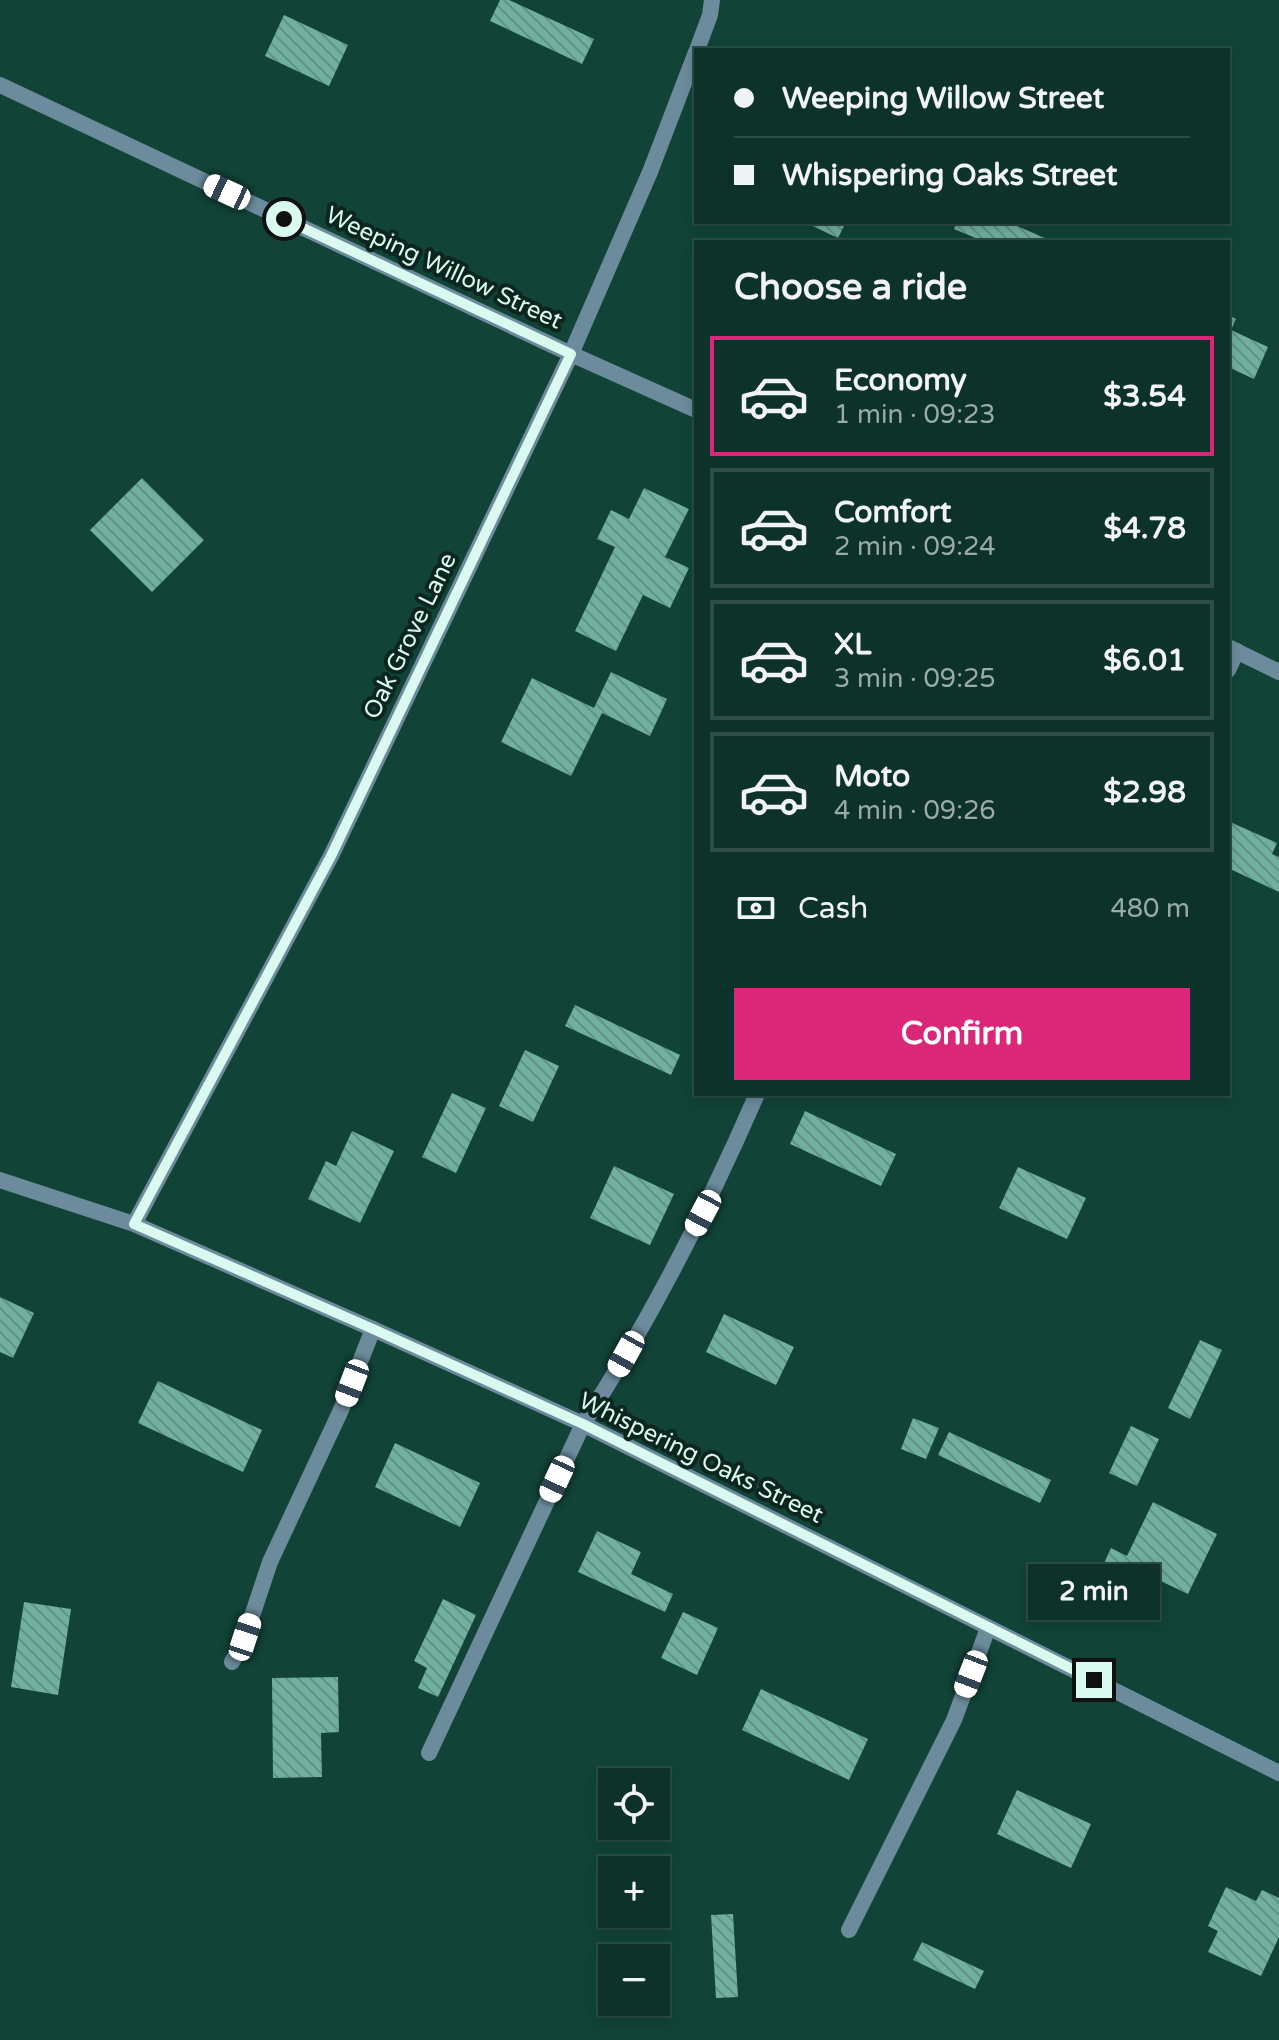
<!DOCTYPE html>
<meta charset="utf-8">
<style>
:root{--surface:#0d3229;--page:#1b3e35;--text:#f1f3f6;--muted:#9aaaa8;--line:#2d4d46;--accent:#db2777}
body{margin:0;font-family:"Varela Round",sans-serif;background:var(--page);color:var(--text);height:100vh;display:flex;flex-direction:column;font-size:30px;white-space:nowrap}
*{box-sizing:border-box;margin:0}
p{font-size:26px;color:var(--muted)}
.icon{flex:none;width:44px;height:44px;fill:none;stroke:currentColor;stroke-width:2;stroke-linecap:round;stroke-linejoin:round}
.map{position:relative;flex:1;overflow:hidden}
.side{position:absolute;left:694px;top:240px;width:536px;height:856px;display:flex;flex-direction:column;background:var(--surface);border-radius:0px;box-shadow:0 4px 12px #0003,0 0 0 2px var(--line)}
.side>*{flex:none}
.banner{position:absolute;left:694px;top:48px;width:536px;height:176px;border-radius:0px;box-shadow:0 4px 12px #0003,0 0 0 2px var(--line);display:grid;align-content:center;height:176px;padding:0 40px;background:var(--surface)}
.fabs{position:absolute;left:598px;top:1768px;display:grid;gap:16px}
.fabs a{display:grid;place-items:center;width:72px;height:72px;border-radius:0px;background:var(--surface);box-shadow:0 4px 12px #0003,0 0 0 2px var(--line);font-size:40px}
.end{position:absolute;width:36px;height:36px;margin:-18px;border:10px solid #daf9ef;background:#111;box-shadow:0 0 0 4px #111}
.from{border-radius:50%}
.bubble{position:absolute;height:56px;border-radius:0px;background:var(--surface);box-shadow:0 4px 12px #0003,0 0 0 2px var(--line);font-size:26px;font-weight:800;line-height:56px;text-align:center}
.car{position:absolute;width:24px;height:48px;margin:-24px -12px;border-radius:10px;box-shadow:0 0 6px 2px #0007;background:linear-gradient(#fff 24%,#345 0 40%,#fff 0 76%,#345 0 86%,#fff 0)}
.banner b{display:flex;align-items:center;gap:28px;height:76px;font-size:30px}
.banner b+b{border-top:2px solid var(--line)}
.banner i{width:20px;height:20px;background:var(--text)}
ul{padding:0;list-style:none}
li{display:flex;align-items:center;gap:24px;height:120px;margin:0 16px 12px;padding:0 24px;border:4px solid var(--line);border-radius:0px}
li div{flex:1}
li b{display:block;font-size:30px}
li em{font-style:normal;font-weight:800}
li.on{border-color:var(--accent)}
li>.icon{width:72px;height:72px;stroke-width:1.5}
h2{padding:0 40px;font-size:36px;line-height:96px}
.pay{display:flex;align-items:center;gap:20px;height:88px;padding:0 40px;font-size:30px}
.pay p{margin-inline-start:auto}
.button{display:flex;gap:16px;margin-top:auto;padding:16px 40px}
.button a{flex:1;height:92px;border-radius:0px;background:var(--accent);color:#fff;font-size:32px;font-weight:800;line-height:92px;text-align:center}
.map>svg:first-child{display:block}
.building{fill:url(#building-back-hatch)}
.lines{fill:none;stroke-linecap:round;stroke-linejoin:round}
.service{stroke:#6c8b9c;stroke-width:16}
.minor{stroke:#6c8b9c;stroke-width:16}
.route{stroke:#daf9ef;stroke-width:10}
.labels{text-anchor:middle;dominant-baseline:central;stroke-width:8;stroke-linejoin:round;paint-order:stroke}
.street-label{font-size:24px;fill:#daf9ef;stroke:#0c261f}
</style>
<div class="map">
<svg width="1279" height="2040" viewBox="0 0 1279 2040">
<defs>
<pattern id="building-back-hatch" width="6" height="6" patternUnits="userSpaceOnUse" patternTransform="scale(2)"><rect width="6" height="6" fill="#70b09d"/><path d="M-1 5l2 2M0 0l6 6M5-1l2 2" fill="none" stroke="#629284"/></pattern>
</defs>
<rect width="100%" height="100%" fill="#114337"/>
<path class="building" d="M500,0h9l85,39 -12,25 -92,-43z
M284,15l64,30 -19,41 -64,-30z
M804,222h42l-8,16z
M957,222h51l46,20h-69l-31,-13z
M1228,315l8,4 -5,11 37,17 -14,32 -26,-12z
M142,478l62,62 -52,52 -62,-62z
M644,488l45,21 -24,48 24,11 -19,40 -27,-13 -27,56 -41,-20 40,-84 -18,-8 14,-29 18,9z
M611,672l56,27 -17,37 -48,-23 -31,63 -70,-34 31,-64 62,30z
M1228,821l49,22 -5,11 7,3v35l-51,-24z
M575,1005l105,50 -9,20 -106,-49z
M525,1050l34,16 -26,56 -34,-16z
M452,1093l34,15 -30,65 -34,-16z
M805,1111l91,43 -15,32 -91,-42z
M352,1131l42,20 -34,72 -52,-24 18,-38 10,5z
M614,1166l60,28 -24,51 -60,-27z
M1018,1167l68,31 -19,41 -68,-31z
M0,1297l34,16 -21,45 -13,-6z
M724,1314l70,33 -18,38 -70,-33z
M1200,1340l22,10 -32,69 -22,-11z
M158,1381l104,49 -19,42 -105,-49z
M913,1418l26,10 -13,31 -25,-10z
M1131,1426l28,13 -22,47 -28,-13z
M949,1432l102,48 -11,23 -102,-48z
M395,1443l85,40 -20,44 -85,-40z
M1153,1502l64,32 -29,60 -40,-19 -10,20 -40,-19 13,-28 16,8z
M597,1531l44,21 -10,22 42,20 -8,18 -87,-40z
M443,1599l33,16 -38,82 -20,-9 9,-20 -13,-7z
M24,1602l47,7 -13,86 -47,-8z
M683,1612l35,16 -21,47 -36,-17z
M338,1677l1,55 -18,1 1,44 -49,1 -1,-100z
M761,1689l107,50 -19,41 -107,-50z
M1017,1790l74,34 -20,44 -74,-34z
M1226,1887l30,14 6,-11 17,8v39l-18,39 -53,-24 10,-21 -10,-5z
M733,1914l5,83 -22,1 -5,-83z
M922,1942l62,29 -9,18 -62,-29z"/>
<g class="lines">
<path class="service" d="M1228,670l9,-19
M232,1662l13,-25 25,-75 71,-152 32,-81
M429,1753l154,-329c68,-105 124,-215 174,-330
M849,1930l105,-210 34,-92"/>
<path class="minor" d="M697,50l13,-35 2,-15
M0,85l571,269 125,56
M1228,647l51,25
M0,1180l134,44 239,105 210,95 696,349
M134,1224l197,-368 240,-502 79,-182 46,-120"/>
</g>
<g class="lines">
<path class="route" d="M284,219l287,135 -240,502 -197,368 239,105 210,95 511,256"/>
</g>
<g class="labels">
<g class="street-label">
<text transform="translate(444 268) rotate(25)">Weeping Willow Street</text>
<text transform="translate(410 636) rotate(-64)">Oak Grove Lane</text>
<text transform="translate(701 1458) rotate(26)">Whispering Oaks Street</text>
</g>
</g>
</svg>
<div class="fabs">
<a><svg class="icon" aria-label="locate" viewBox="0 0 24 24"><circle cx="12" cy="12" r="6"/><path d="M12 2v4M12 18v4M2 12h4M18 12h4"/></svg></a>
<a>+</a>
<a>−</a>
</div>
<i class="end from" style="left:284px;top:219px"></i>
<i class="end" style="left:1094px;top:1680px"></i>
<div class="bubble" style="left:1028px;top:1564px;width:132px">2 min</div>
<i class="car" style="left:227px;top:192px;rotate:295deg"></i>
<i class="car" style="left:703px;top:1213px;rotate:208deg"></i>
<i class="car" style="left:626px;top:1354px;rotate:209deg"></i>
<i class="car" style="left:352px;top:1383px;rotate:201deg"></i>
<i class="car" style="left:557px;top:1479px;rotate:205deg"></i>
<i class="car" style="left:245px;top:1637px;rotate:18deg"></i>
<i class="car" style="left:971px;top:1674px;rotate:201deg"></i>
<div class="banner">
<b><i class="from"></i>Weeping Willow Street</b>
<b><i></i>Whispering Oaks Street</b>
</div>
<section class="side">
<h2>Choose a ride</h2>
<ul>
<li class="on"><svg class="icon" aria-label="car" viewBox="0 0 24 24"><path d="M5 17H2v-5l4-1 3-4h7l3 4 3 1v5h-3M9 17h6M6 11h13"/><circle cx="7" cy="17" r="2"/><circle cx="17" cy="17" r="2"/></svg><div><b>Economy</b><p>1 min · 09:23</p></div><em>$3.54</em></li>
<li><svg class="icon" aria-label="car" viewBox="0 0 24 24"><path d="M5 17H2v-5l4-1 3-4h7l3 4 3 1v5h-3M9 17h6M6 11h13"/><circle cx="7" cy="17" r="2"/><circle cx="17" cy="17" r="2"/></svg><div><b>Comfort</b><p>2 min · 09:24</p></div><em>$4.78</em></li>
<li><svg class="icon" aria-label="car" viewBox="0 0 24 24"><path d="M5 17H2v-5l4-1 3-4h7l3 4 3 1v5h-3M9 17h6M6 11h13"/><circle cx="7" cy="17" r="2"/><circle cx="17" cy="17" r="2"/></svg><div><b>XL</b><p>3 min · 09:25</p></div><em>$6.01</em></li>
<li><svg class="icon" aria-label="car" viewBox="0 0 24 24"><path d="M5 17H2v-5l4-1 3-4h7l3 4 3 1v5h-3M9 17h6M6 11h13"/><circle cx="7" cy="17" r="2"/><circle cx="17" cy="17" r="2"/></svg><div><b>Moto</b><p>4 min · 09:26</p></div><em>$2.98</em></li>
</ul>
<div class="pay"><svg class="icon" aria-label="cash" viewBox="0 0 24 24"><path d="M3 7h18v10H3z"/><circle cx="12" cy="12" r="2"/></svg>Cash<p>480 m</p></div>
<div class="button"><a>Confirm</a></div>
</section>
</div>
